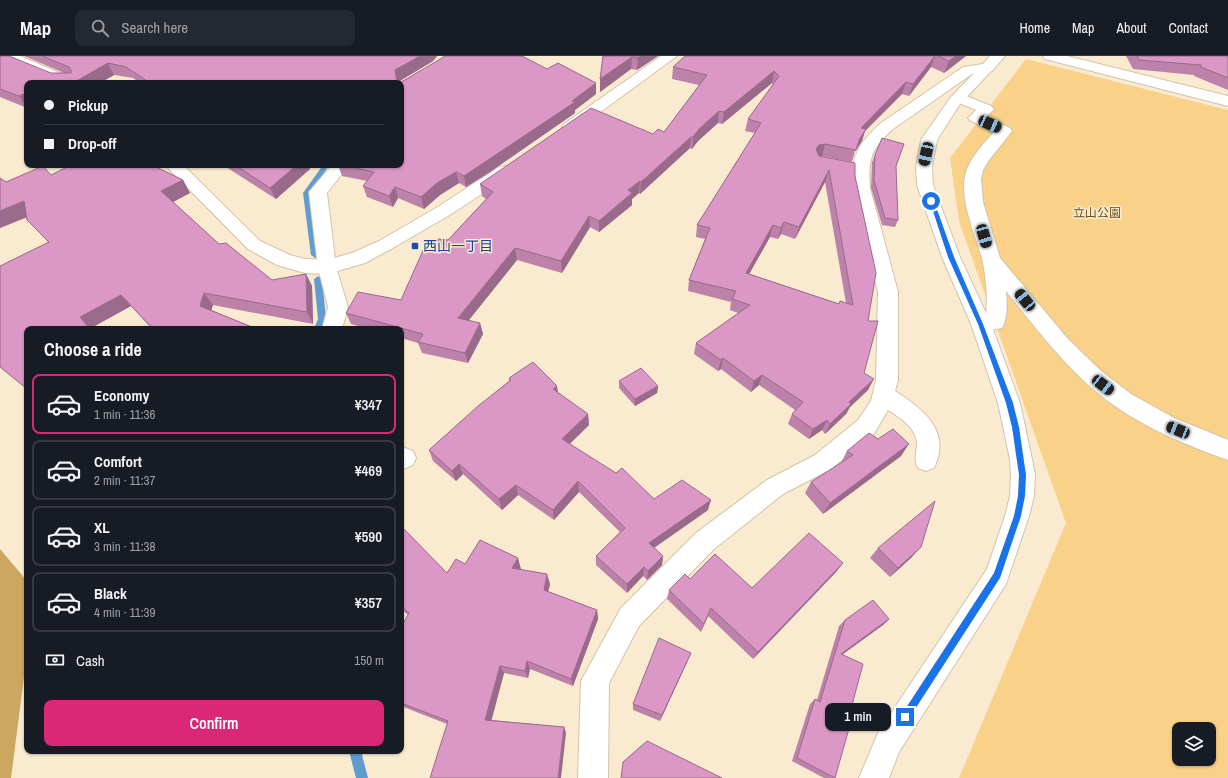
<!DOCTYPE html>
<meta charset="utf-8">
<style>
:root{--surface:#171b24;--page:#242831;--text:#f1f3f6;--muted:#9ea1a6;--line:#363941;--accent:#db2777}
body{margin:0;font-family:"Archivo Narrow","Noto Sans JP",sans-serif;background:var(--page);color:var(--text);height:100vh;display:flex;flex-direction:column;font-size:15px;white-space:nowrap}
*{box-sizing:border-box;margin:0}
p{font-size:13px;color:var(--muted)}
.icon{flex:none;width:22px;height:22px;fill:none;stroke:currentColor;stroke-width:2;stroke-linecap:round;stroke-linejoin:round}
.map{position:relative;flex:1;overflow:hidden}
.panel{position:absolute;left:24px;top:270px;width:380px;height:428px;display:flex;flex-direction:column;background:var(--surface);border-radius:8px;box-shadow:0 1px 3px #0004}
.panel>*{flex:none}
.guide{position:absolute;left:24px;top:24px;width:380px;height:88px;border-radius:8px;box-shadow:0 1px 3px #0004;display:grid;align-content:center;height:88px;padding:0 20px;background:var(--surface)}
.tools{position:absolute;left:1172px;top:666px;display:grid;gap:8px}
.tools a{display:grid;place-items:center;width:44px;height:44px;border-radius:8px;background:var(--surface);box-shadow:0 1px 3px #0004;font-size:20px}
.end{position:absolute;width:18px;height:18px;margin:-9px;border:5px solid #1a73e8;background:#fff;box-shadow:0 0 0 2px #fff}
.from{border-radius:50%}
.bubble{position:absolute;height:28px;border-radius:8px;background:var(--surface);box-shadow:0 1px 3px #0004;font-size:13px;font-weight:600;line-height:28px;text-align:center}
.car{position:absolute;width:12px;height:24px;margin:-12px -6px;border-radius:5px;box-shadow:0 0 3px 1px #0007;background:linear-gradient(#222 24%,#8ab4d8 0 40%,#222 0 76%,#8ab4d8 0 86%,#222 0)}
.guide b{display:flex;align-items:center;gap:14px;height:38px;font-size:15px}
.guide b+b{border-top:1px solid var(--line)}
.guide i{width:10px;height:10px;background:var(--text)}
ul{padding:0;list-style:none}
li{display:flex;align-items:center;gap:12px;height:60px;margin:0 8px 6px;padding:0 12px;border:2px solid var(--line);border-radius:8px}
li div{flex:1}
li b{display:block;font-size:15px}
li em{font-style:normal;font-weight:600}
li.selected{border-color:var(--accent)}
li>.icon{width:36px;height:36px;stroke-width:1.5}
h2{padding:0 20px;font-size:18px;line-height:48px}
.pay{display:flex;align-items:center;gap:10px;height:44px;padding:0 20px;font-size:15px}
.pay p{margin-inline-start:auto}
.cta{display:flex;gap:8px;margin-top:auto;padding:8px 20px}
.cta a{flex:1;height:46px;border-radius:8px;background:var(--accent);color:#fff;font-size:16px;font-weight:600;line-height:46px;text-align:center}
header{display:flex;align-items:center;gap:24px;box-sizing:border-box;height:56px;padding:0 20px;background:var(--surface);border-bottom:1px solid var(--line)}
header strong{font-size:19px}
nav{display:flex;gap:22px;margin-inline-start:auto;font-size:14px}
.search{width:280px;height:36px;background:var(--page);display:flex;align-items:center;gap:10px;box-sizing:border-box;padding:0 14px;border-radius:8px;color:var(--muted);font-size:15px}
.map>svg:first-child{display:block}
.green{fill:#f9d189;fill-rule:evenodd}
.forest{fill:#cda65f}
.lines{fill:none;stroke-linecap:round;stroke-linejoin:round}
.stream{fill:#619cd1;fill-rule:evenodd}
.minor-casing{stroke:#d2c3a9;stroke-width:2}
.tertiary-casing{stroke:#d2c3a9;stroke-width:2}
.minor{fill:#fff;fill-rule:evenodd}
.tertiary{fill:#fff;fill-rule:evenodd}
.wall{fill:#bc82a9;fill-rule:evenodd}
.shaded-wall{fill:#996a8a}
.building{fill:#db97c5;stroke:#996a8a;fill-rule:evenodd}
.route{fill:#1a73e8}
.transit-dot{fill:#1a4fb4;stroke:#faebd0;stroke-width:1.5}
.labels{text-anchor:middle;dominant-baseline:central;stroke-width:3;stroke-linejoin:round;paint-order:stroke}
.far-park-label{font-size:12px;fill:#6b501a;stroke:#faebd0}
.transit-label{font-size:14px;fill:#164399;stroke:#faebd0;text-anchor:start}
</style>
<header>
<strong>Map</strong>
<div class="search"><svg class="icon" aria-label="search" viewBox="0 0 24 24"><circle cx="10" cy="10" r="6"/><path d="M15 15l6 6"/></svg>Search here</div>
<nav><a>Home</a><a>Map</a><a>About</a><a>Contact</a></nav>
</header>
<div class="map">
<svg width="1228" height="722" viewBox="0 0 1228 722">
<rect width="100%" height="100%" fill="#faebd0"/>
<path class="green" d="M1026,3l202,51v668h-269l107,-255 -107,-302 -9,-63zM1179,673h30v30h-30z"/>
<path class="forest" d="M0,493l27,32v73l-16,124h-11z"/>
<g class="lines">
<path class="stream" d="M323,109h6l-18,28 8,62 -4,3 -4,-3 -8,-62z
M318,220l4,3 4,40 -4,10h-8l4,-10 -4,-40z
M349,695h12l7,27h-12z"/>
<defs>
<path id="minor" d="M990,0h15l-13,15 -20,3 -79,55c-22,20 -25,30 -23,59l28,104v88l-3,11c28,18 57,40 39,77l-8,3 -8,-3c-4,-8 -2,-13 -1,-22 1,-17 -16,-28 -29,-36l-14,24 -43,35 -48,25 -69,55 -75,77 -30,57 -1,95h-30l3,-97 40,-73 75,-75 71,-53 48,-25 43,-35 13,-19 5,-21 2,-88 -26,-104c-1,-32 6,-44 29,-65l82,-56 20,-3z
M959,37l32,13 3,3 -8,8 24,11 2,3 -23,29 -6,10 -2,9 2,23 17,56 68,81 33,32 30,23 43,24 54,22v20c-39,-14 -79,-30 -113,-54 -44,-31 -76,-74 -109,-115 1,12 2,26 -4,37l-21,4 -7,-3 -3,-5 3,-5 12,-3c2,-19 0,-39 -4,-58 -7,-25 -25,-63 -15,-89 6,-14 17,-26 27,-37l-23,-11 -3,-3 8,-8 -22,-9 -3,-3 3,-3z
M332,109h17l-22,28 9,74 12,40 -6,22h-20l6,-22 -10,-40 -9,-75z
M405,392l8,3 3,7 -3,7 -12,5v-20z"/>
<path id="tertiary" d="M0,0h20l56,24 2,3h-19l-57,-24z
M661,0h16l-101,74 -6,2 -6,-2 -2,-3 2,-3z
M1043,0h24l161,40v10l-183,-47z
M987,8l5,1 2,3 -34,36 -23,36 -5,27 1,18 27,72 31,67 29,79 12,56 3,16 -1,21 -5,20 -23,68 -107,168 -10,26h-30l19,-45 109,-164 18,-53 5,-20 1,-21 -1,-16 -12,-56 -27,-79 -29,-67 -25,-72 -1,-18 5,-27 29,-42 32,-33z
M165,109h18l77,76 30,14 15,4 22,1 25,-7 27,-12 57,-33 63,-41 6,-1 6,1 2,4 -2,4 -63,41 -57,33 -26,14 -38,11 -22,-1 -28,-8 -29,-16z"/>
</defs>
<use href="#minor" class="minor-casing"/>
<use href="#tertiary" class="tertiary-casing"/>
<use href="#minor" class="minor"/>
<use href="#tertiary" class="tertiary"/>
</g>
<path class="wall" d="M0,0l51,17h13l-40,-17h413l-4,5 -35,21 198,12 -21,16v3l-85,59 -24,15 -7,-4 -19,12 -16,14 -26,-11 -5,9 -26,-10 -4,-11 4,-5 -25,-5 -4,-11h63v-82h-261l-7,-5 -19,-3 -14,8h-73v25l-27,-11z
M603,0h55l-21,14 -6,-1 -31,23v-13z
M685,0h281l-22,17 -13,-6 -22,29 -7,-2 -37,37 -3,10 -7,10 -3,11 -30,-6h-2l35,20 13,145 -4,52 4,17 -18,17 -4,7 -21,20 -3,-4 -13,9 -21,-15 4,-10 3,-4 -36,-25 -8,7 -30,-23 -3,2 -24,-17 2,-11 42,-30 -8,-3 1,-8 -43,-11 1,-11 16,-41 -9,-2 1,-12 58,-92 -10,-2 3,-12 25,-34 -1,-2 -50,41 -4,-1 -20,18 -6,8 -2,-1 -50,46 -1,-1 -7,6v6l-33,27 -9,-5 -28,46 -45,-13 -49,61 12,2 3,11 -15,29 -46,-10 -4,-10 -17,-5v-9h-32l-18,-5 -5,-11 55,-13 34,-53 13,-7 38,-41 -4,-3 -2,-12 173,-50 11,-2 35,-47 -27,-6 1,-12zM825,126l21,121 -6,-2 -1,3 -90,-30 21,-37 8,2 3,-5 14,5z
M1126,0h102v34l-34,-14v-1l-61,-6z
M875,99l23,65 -3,7 -13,-2 -11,-37 1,-26z
M223,109h86l1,4 -34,30z
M51,119l132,5 7,13 -17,9 46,42 53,36 34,-6 6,12 1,38 -100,-19 -2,5 46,19h-105l-21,-23 -40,22 1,1h-65l21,-87 -21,-22 -1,-3 -26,11 6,-46z
M509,322l49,15 30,21 1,11 -19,19 84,55 54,11 -54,38 9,8 -1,9 -15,15 -4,-4 -16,17 -31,-28v-9l24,-24 -41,-40 -25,28 -36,-25 -16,15 -39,-36 -7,7 -23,-20 -4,-11 80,-69z
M619,325l39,5 -1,7 -22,13 -16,-18z
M847,395l54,5 -78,58 -18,-21 6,-11 30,-19z
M401,472l46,45 18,-9 56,5 29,15 -2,8 49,18 1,9 -25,67 -43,-17 -2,9 -24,-5 -13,47 73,7 2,6 -119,-9 -46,-18v-79l7,-12 -7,-6z
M878,492l34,9 -22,20 -20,-19z
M843,507l-7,9 -83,87 -45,-43 -7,16 -34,-33 2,-9 21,-11 62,9z
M889,563l-6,6 -41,29 7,62 -14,62h-11l-32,-17 18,-57 5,-5 2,1 22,-74 6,-6z
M688,604l-28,61 -27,-11v-6z"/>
<path class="shaded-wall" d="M420,0h17l-4,5 -35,21 -1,1 -2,-13z
M641,0h17l-21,14 1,-12z
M935,0l-4,11 -22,29 4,-12z
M956,0h10l-22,17 5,-12z
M632,1l-1,12 -31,23v-13z
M108,7l6,12 -14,8h-27z
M774,15l-2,12 -50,41 2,-12z
M906,26l-4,12 -37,37 -3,10 -7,11 4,-12 2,-12z
M596,27v11l-21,16v3l-85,59 -24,15 -2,-11z
M26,37l1,1v13l-8,-11z
M719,55l-1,12 -20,18 -6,8 1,-12 6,-8z
M691,81l-1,11 -50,46 1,-12z
M825,88l-3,12 -6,1v-8l3,-4z
M297,109h12l1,4 -34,30 -6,-11z
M829,114l-4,12 -30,57 4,-12z
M456,116l3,11 -19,12 -16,14 -3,-12 16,-14z
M183,124l7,13 -21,11 -8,-13z
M640,125l-1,12 -7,6v6l-33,27v-11l29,-31z
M395,131l3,11 -5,9 -4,-11z
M24,145l11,13 -35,14v-17z
M589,160l1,11 -28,46 -1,-12z
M784,166l-3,12 -3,5 3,-11z
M773,169l-3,12 -27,48 3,-12z
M515,192l2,12 -56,70 -3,-12z
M306,218l6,12 1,38 -6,-12z
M204,237l9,12 -4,13 -9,-12z
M121,239l10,11 -40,22 1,1h-2l-10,-12z
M480,267l3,11 -15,29 -3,-10z
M723,302l-2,11 -3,2 3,-11z
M762,319l-3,10 -8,7 3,-11z
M874,323l-6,11 -18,17 -4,7 -21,20 5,-10 19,-22z
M557,330l2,12 -6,-9z
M658,330l-1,7 -22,13v-7z
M401,338l3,7 -3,4z
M588,358l1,11 -26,25 -1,-11z
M827,364l-5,10 -13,9 4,-10z
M909,388l-8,12 -78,58 7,-11z
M459,408l4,10 -7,7 -4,-10z
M578,425l1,11 -25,28 -1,-10z
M516,429l2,10 -16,15 -3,-11z
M711,444l-3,10 -60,42 1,-9z
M921,491l-9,10 -22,20 8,-9z
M663,500l-1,9 -15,15 1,-9z
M518,502l3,11 -6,9 -3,-10z
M843,507l-7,9 -83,87 5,-7z
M644,511l-1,9 -16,17v-9z
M547,518l3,10 -4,16 -2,-10z
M711,552l-3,8 -7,16 3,-8z
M597,554l1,9 -25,67 -2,-7z
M889,563l-6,6 -48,35 6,-6z
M691,597l-3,7 -28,61 2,-6z
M527,605l3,8 -2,9 -3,-7z
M500,610l4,7 -14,53 -5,-6z
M564,671l2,6 -5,45h-3z"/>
<path class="building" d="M0,0h9l42,17h19l2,-1 -3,-5 -27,-11h378l-25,14 2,12 6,-1 39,-23 2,-2h78l25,13 11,-6 38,20 -24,18 3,1 -111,74 -8,-4 -19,11 -16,14 -26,-10 -6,9 -26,-10 11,-14 -33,-7h60v-82h-251l-24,-16 -18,-4 -35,20h-46v10h-1l-7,3 -19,-7z
M603,0h38l-3,2 -6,-1 -32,22z
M685,0h250l-22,28 -7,-2 -45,46 5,1 -7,11 -3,10 -31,-6 -6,1 -3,4 3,7 36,7v13l21,97 -8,48h10l-14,52 10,6 -25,23 2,2 -21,20 -3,-4 -14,9 -21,-15 11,-12 -41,-27 -8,6 -31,-23 -2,2 -25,-17 54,-38 -18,-6 4,-8 -47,-11 21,-52 -13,-3 64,-102 -13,-4 31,-43 -5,-5 -50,41 -5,-1 -20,18 -6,8h-2l-50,45 -1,-1 -12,9 4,3 -33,28 -10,-5 -28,45 -46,-13 -57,70 22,5 -15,30 -47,-11 5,-8 -77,-21 12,-21 43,8 24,-54 10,1 3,-8 10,1 45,-48 -13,-8 111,-76 62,26 5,-5 6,3 43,-57 -34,-8zM829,114l24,135 -13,-4 -1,3 -93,-31 27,-48 8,3 3,-6 15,5z
M938,0h18l-7,5z
M1137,0h91v22l-27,-11v-2l-62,-5z
M882,82l22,6 -8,22 2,54 -13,-2 -11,-38 1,-25z
M71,109h81l29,14 2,1 -22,11 58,53 7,-1 46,37 34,-6 1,38 -103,-19 -4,13 57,23h-104l-32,-34 -41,22 10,12h-63v60l-27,-22v-101l49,-24 -22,-22 -3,-19 -24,10v-33l6,4 37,-16 8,9z
M235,109h62l-27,23z
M533,306l24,24 -4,3 35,25 -26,25 54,34 6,-5 32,31 28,-19 29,20 -62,43 14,13 -15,15 -4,-4 -17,17 -31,-28 29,-28 -47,-47 -25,29 -37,-25 -17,14 -40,-35 -7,7 -23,-21 49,-44 33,-26 -2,-2z
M641,312l17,18 -23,13 -16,-18z
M893,373l16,15 -79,59 -19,-21 42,-27 -6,-4 22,-18 9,6z
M935,445l-14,46 -23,21 -20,-20z
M401,472h2l44,45 9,-14 9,5 15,-24 38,18 -6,10 35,6 -3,16 53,20 -26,69 -44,-18 -2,10 -25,-5 -15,54 79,7 -6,51h-128l18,-57 -47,-18v-76l8,-14 -8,-7z
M809,477l34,30 -85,89 -47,-44 -7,16 -35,-34 16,-16 5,5 25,-25 37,34z
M873,544l16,19 -48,35 22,10 -14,52 3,2 -17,60 -38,-20 18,-59 5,3 25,-82z
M659,582l32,15 -29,62 -29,-11z
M647,685l75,37h-101l2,-16z"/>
<path class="route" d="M929,143l5,2 20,56 29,67 30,79 6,24 7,48 -1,21 -4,20 -21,62 -92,142 -3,2 -3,-2 -1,-3 1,-3 92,-141 20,-57 4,-20 1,-21 -7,-48 -6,-24 -28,-79 -30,-67z"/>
<rect class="transit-dot" x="411" y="186" width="8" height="8" rx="2"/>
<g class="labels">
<g class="far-park-label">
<text x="1097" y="157">立山公園</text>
</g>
<g class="transit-label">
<text x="423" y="190">西山一丁目</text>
</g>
</g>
</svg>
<div class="tools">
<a><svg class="icon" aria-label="layers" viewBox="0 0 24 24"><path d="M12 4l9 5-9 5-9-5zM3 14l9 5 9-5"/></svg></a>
</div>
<i class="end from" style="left:931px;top:145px"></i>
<i class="end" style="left:905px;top:661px"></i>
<div class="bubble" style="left:825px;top:647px;width:66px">1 min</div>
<i class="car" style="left:990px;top:68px;rotate:114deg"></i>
<i class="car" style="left:926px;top:98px;rotate:192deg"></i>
<i class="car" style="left:984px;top:180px;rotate:164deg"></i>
<i class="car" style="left:1025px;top:244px;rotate:321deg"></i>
<i class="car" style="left:1103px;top:329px;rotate:128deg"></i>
<i class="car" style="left:1178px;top:374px;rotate:292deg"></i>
<div class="guide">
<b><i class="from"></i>Pickup</b>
<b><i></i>Drop-off</b>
</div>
<section class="panel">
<h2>Choose a ride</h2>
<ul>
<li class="selected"><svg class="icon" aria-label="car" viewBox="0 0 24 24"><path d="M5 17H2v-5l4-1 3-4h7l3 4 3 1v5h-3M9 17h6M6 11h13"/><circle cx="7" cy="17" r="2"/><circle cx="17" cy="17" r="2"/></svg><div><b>Economy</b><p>1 min · 11:36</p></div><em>¥347</em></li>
<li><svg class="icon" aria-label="car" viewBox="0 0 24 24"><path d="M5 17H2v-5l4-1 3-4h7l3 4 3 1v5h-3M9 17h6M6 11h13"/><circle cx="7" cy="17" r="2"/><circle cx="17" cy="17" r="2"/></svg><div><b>Comfort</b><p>2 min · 11:37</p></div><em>¥469</em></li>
<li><svg class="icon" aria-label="car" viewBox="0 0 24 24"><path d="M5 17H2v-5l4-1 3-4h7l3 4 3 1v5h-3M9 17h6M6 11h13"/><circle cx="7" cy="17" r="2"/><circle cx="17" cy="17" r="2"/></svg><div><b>XL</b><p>3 min · 11:38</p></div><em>¥590</em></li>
<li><svg class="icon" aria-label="car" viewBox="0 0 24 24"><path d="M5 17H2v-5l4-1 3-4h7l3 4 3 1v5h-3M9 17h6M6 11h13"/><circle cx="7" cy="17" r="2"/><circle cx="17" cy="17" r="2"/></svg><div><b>Black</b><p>4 min · 11:39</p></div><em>¥357</em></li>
</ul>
<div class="pay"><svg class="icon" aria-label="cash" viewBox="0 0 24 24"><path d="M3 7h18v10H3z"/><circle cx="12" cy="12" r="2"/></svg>Cash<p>150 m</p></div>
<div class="cta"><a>Confirm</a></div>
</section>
</div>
